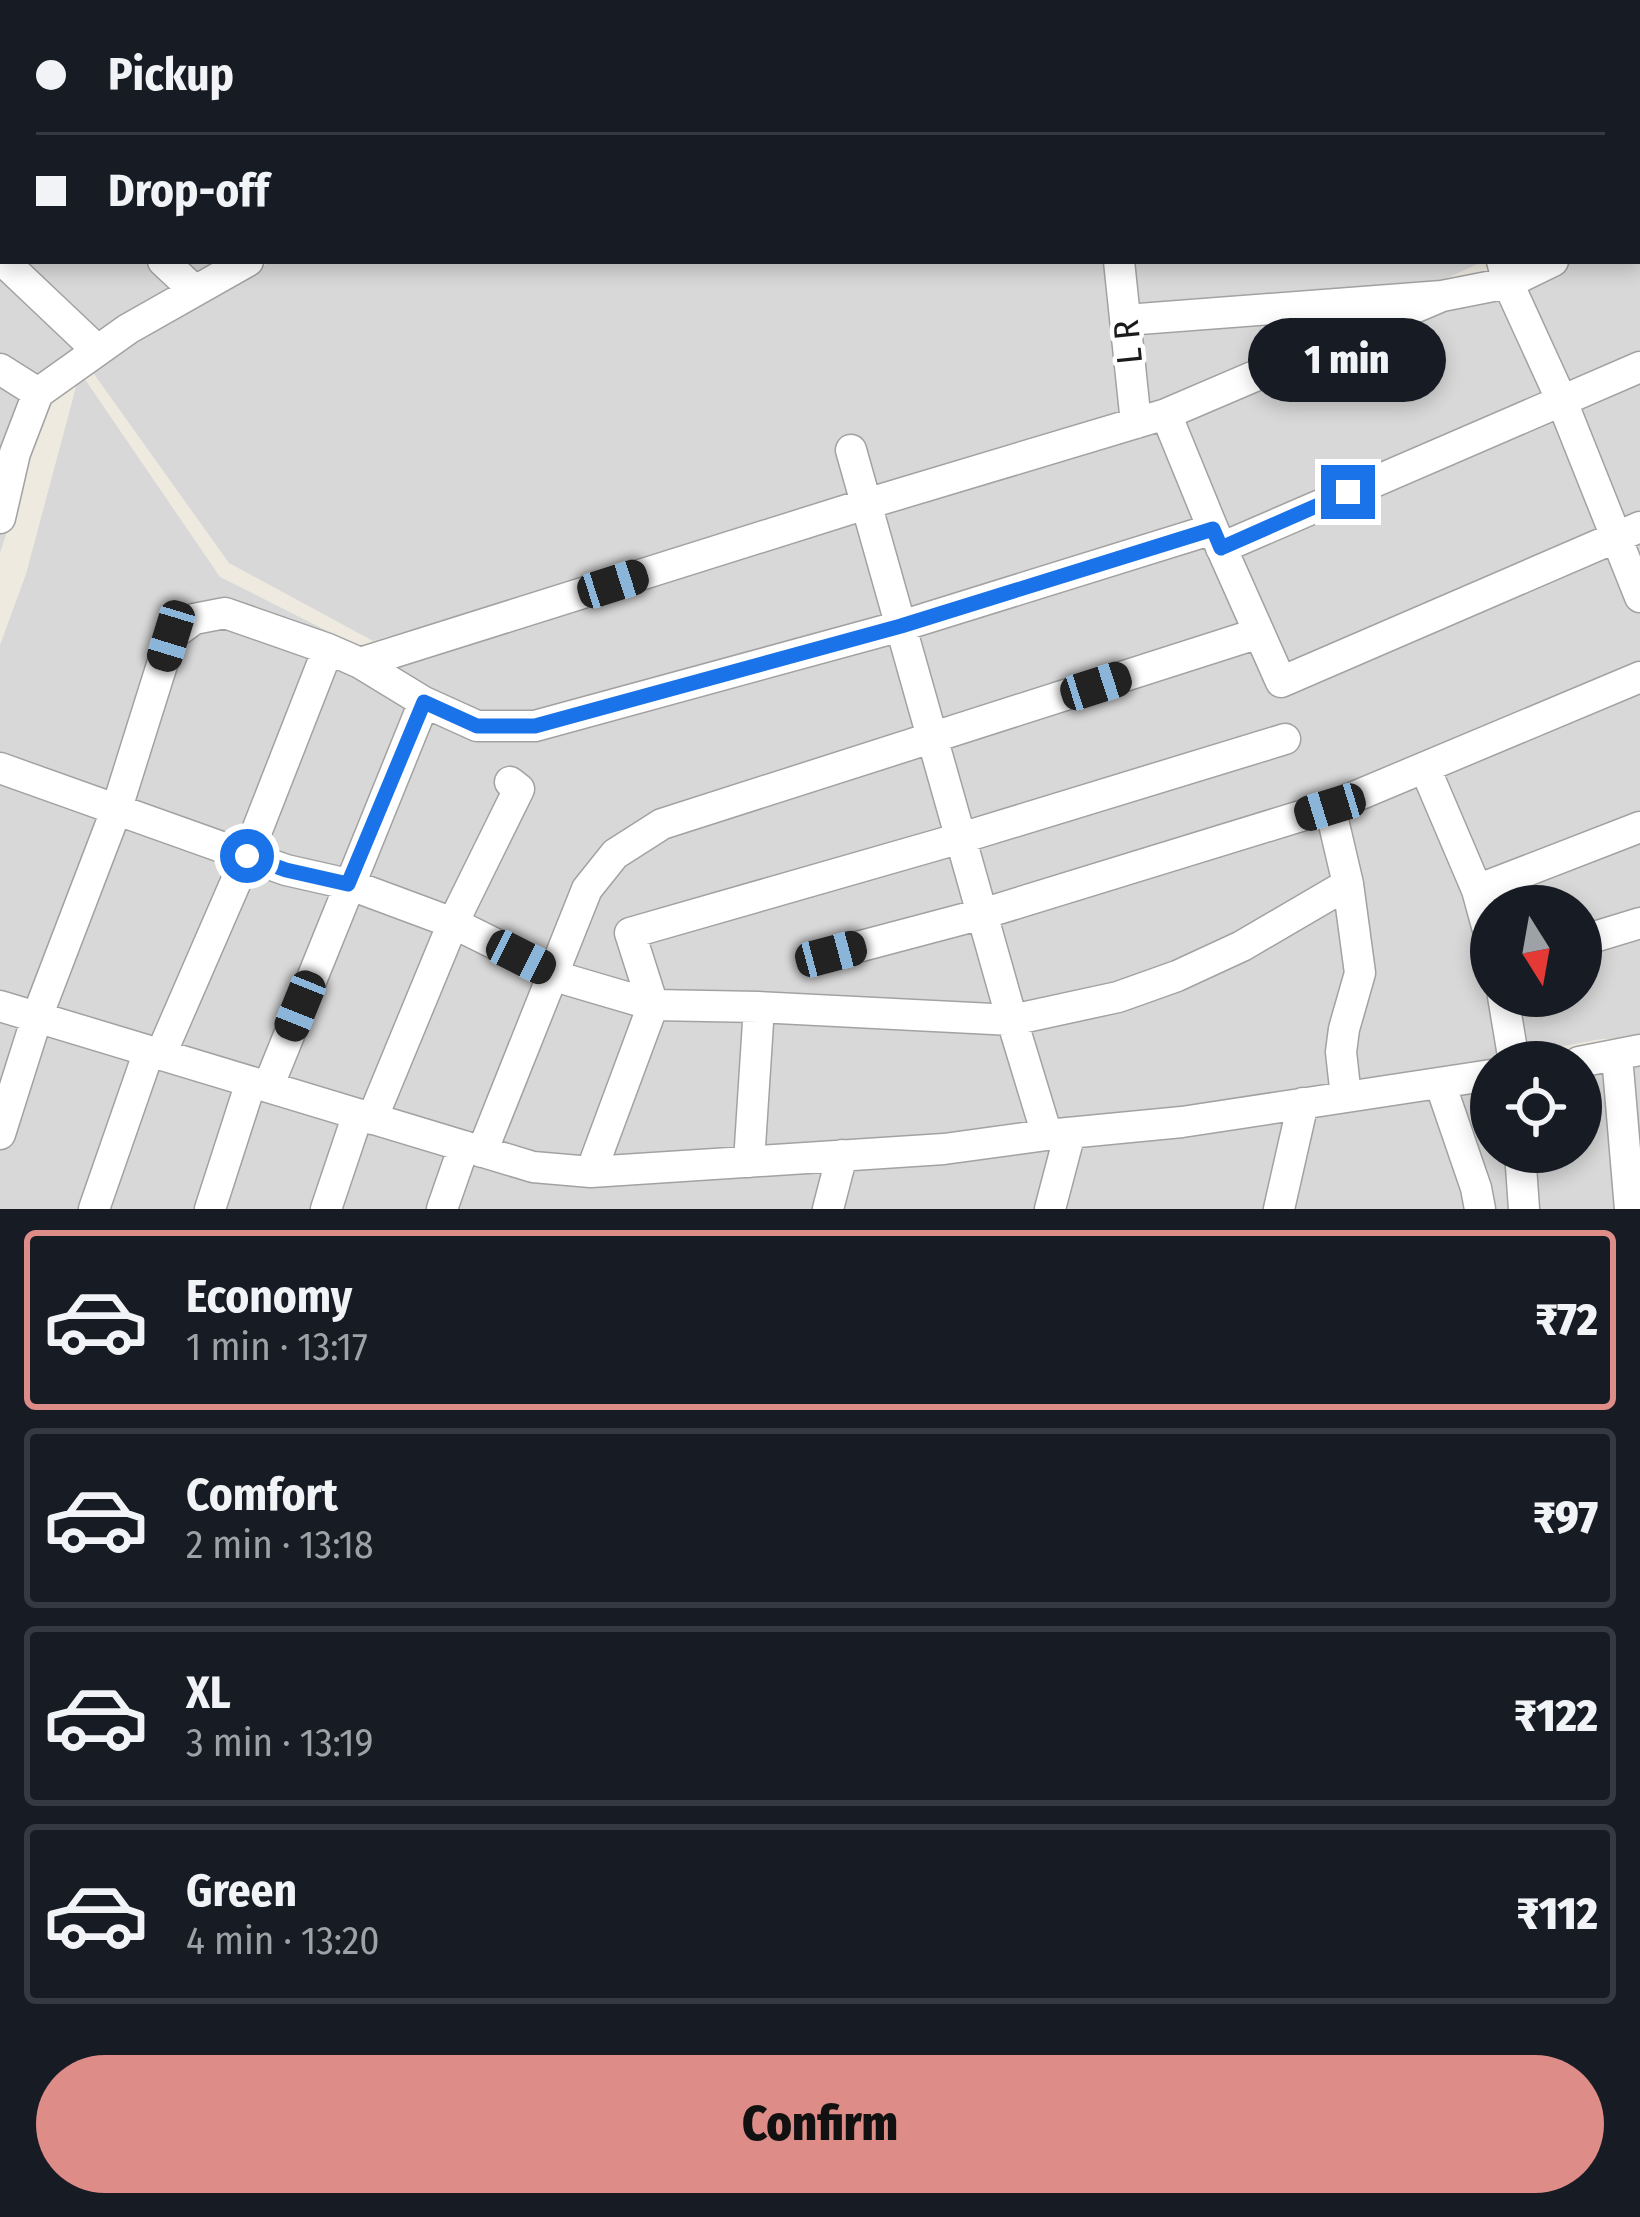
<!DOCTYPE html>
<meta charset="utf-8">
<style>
:root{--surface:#171b24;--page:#20242c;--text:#f1f3f6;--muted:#9ea1a6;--line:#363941;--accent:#de8c87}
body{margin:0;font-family:"Fira Sans Condensed",sans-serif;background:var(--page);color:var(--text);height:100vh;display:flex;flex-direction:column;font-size:45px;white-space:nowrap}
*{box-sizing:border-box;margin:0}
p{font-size:39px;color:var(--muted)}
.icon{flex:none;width:66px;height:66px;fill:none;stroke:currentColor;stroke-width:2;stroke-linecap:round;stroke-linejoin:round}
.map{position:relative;height:1209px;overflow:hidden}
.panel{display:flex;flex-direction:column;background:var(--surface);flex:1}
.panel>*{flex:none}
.hud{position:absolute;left:0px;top:0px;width:1641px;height:264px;box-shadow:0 6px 18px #0003;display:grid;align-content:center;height:264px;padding:0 36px;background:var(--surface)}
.needle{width:78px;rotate:169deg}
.fabs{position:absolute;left:1470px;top:885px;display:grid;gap:24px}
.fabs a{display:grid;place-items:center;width:132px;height:132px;border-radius:50%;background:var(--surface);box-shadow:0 6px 18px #0003;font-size:60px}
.end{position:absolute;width:54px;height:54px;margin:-27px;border:15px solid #1a73e8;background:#fff;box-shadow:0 0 0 6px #fff}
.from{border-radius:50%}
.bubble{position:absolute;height:84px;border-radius:42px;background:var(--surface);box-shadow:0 6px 18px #0003;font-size:39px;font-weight:800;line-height:84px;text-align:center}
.car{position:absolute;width:36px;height:72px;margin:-36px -18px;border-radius:15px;box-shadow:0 0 9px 3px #0007;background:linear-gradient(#222 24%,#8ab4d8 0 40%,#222 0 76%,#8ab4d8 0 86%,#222 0)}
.hud b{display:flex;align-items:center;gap:42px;height:114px;font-size:45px}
.hud b+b{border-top:3px solid var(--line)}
.hud i{width:30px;height:30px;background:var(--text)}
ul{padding:21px 0 0;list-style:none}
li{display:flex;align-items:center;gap:36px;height:180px;margin:0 24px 18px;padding:0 12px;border:6px solid var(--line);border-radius:12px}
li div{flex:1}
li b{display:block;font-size:45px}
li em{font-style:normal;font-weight:800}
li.current{border-color:var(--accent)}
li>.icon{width:108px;height:108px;stroke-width:1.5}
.action{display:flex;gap:24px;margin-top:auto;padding:24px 36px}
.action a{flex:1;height:138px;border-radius:72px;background:var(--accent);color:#111;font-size:48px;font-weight:800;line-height:138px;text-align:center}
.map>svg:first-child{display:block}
.residential{fill:#d9d8d8;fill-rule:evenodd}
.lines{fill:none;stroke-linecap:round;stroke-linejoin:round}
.minor-casing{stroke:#a2a2a2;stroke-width:33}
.minor{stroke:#fff;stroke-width:30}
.route{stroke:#1a73e8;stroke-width:15}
.labels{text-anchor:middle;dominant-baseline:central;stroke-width:9;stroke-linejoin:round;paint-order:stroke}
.street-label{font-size:36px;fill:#1b1b1b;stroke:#fff}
</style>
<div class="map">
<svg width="1640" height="1209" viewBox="0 0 1640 1209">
<rect width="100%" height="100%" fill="#eeeae0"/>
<path class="residential" d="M0,0h690l-5,3h-682v258h230l-199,125 -34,-22z
M723,0h917v189l-2,1v-187h-920z
M1640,212v826l-38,1 -426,75 -121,13 -181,-619 300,-92 354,-155h110zM1491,906h90v90h-90z
M272,261h1212l-319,148 -792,232 -144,-78 -140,-196z
M80,372l140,205 163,82 475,-145 176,612 -193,21 -16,62h-825v-564l26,-71z
M0,385l44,32 -44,136z
M1640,1044v165h-804l12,-48 643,-92v83h90v-90h-52z"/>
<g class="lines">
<defs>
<path id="minor" d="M56,0l3,3
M224,0l4,3
M392,0l3,3
M562,0l3,3
M1326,0l3,3
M1475,0l3,3
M1615,0l2,3
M687,3l4,-3
M1097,3v-3
M1179,3l6,-3
M1638,29l2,2
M1638,74l2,-1
M0,104l3,3
M1638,105h2
M1638,188h2
M1638,219l2,-1
M0,258l96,91
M163,261l32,30
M1119,261l17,162
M1502,261l6,22 53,116 79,198
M1126,320l316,-24 66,-13 45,-22
M0,369l38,24
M1166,414l47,115 68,153 359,-155
M851,450l161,570 35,115
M0,518l15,-65 23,-60 90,-64 120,-68
M1221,548l419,-181
M360,663l506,-159 300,-90 276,-118
M0,768l286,102 62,14 105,39 115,57 85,25 106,2 253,13 106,-23 59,-21 65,-30 106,-62
M1425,768l52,122 14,51
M1330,807l18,77 12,89 -16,56 -3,23 5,45
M1477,890l163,-63
M1581,941l59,-18
M831,954l151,-40 348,-107 310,-130
M1503,996l11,66
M0,1006l533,161 58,5 353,-23 103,-14 135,-13 309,-47
M161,1054l86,-198 81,-207
M1617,1056l13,153
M1579,1062l61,-12
M1440,1083l36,105 4,21
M268,1087l156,-385
M372,1119l81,-196 66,-134 -9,-7
M0,1134l37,-117 80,-209 54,-172 23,-17 31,-6 103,36 32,14 64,39 53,24h58l366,-100 312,-97
M482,1152l105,-263 28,-35 47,-30 597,-191
M1520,1152l4,57
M749,1162l10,-155
M591,1172l62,-167 -23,-72 331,-95 324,-99
M94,1209l55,-158
M210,1209l41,-127
M326,1209l32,-95
M442,1209l22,-63
M828,1209l14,-54
M1050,1209l20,-76
M1279,1209l24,-106"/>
</defs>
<use href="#minor" class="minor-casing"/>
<use href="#minor" class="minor"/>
</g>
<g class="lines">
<path class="route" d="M247,856l39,14 62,14 76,-182 53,24h58l366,-100 312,-97 8,19 127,-56"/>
</g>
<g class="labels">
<g class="street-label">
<text transform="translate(1128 342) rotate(-96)">L R</text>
</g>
</g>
</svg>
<div class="fabs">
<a><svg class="needle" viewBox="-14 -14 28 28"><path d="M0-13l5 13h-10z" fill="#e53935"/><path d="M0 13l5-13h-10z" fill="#9ea1a6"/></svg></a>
<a><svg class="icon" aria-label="locate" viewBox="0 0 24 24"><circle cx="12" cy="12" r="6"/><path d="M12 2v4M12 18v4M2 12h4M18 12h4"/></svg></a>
</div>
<i class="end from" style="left:247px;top:856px"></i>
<i class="end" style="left:1348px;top:492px"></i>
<div class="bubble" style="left:1248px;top:318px;width:198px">1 min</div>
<i class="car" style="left:613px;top:584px;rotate:72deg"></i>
<i class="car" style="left:171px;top:636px;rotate:197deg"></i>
<i class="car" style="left:1096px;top:686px;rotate:72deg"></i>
<i class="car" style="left:1330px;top:807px;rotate:253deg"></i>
<i class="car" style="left:831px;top:954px;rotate:75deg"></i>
<i class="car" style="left:521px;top:957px;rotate:117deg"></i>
<i class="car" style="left:300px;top:1006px;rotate:202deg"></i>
<div class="hud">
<b><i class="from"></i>Pickup</b>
<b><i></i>Drop-off</b>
</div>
</div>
<section class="panel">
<ul>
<li class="current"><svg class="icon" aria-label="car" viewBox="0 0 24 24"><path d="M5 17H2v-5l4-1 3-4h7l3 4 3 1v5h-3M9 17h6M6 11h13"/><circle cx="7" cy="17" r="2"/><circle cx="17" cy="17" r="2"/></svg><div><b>Economy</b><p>1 min · 13:17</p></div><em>₹72</em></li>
<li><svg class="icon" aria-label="car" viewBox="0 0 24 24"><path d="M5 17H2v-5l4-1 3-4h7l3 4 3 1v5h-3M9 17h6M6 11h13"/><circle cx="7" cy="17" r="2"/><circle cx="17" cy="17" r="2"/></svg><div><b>Comfort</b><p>2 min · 13:18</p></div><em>₹97</em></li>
<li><svg class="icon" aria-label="car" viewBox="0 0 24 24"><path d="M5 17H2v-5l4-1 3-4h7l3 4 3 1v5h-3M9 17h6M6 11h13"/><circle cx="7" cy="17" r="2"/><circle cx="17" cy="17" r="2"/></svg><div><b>XL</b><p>3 min · 13:19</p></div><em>₹122</em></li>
<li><svg class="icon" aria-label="car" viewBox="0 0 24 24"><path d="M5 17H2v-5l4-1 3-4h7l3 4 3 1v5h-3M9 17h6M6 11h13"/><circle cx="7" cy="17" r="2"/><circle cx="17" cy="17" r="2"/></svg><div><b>Green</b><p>4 min · 13:20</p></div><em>₹112</em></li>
</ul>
<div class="action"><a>Confirm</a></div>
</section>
